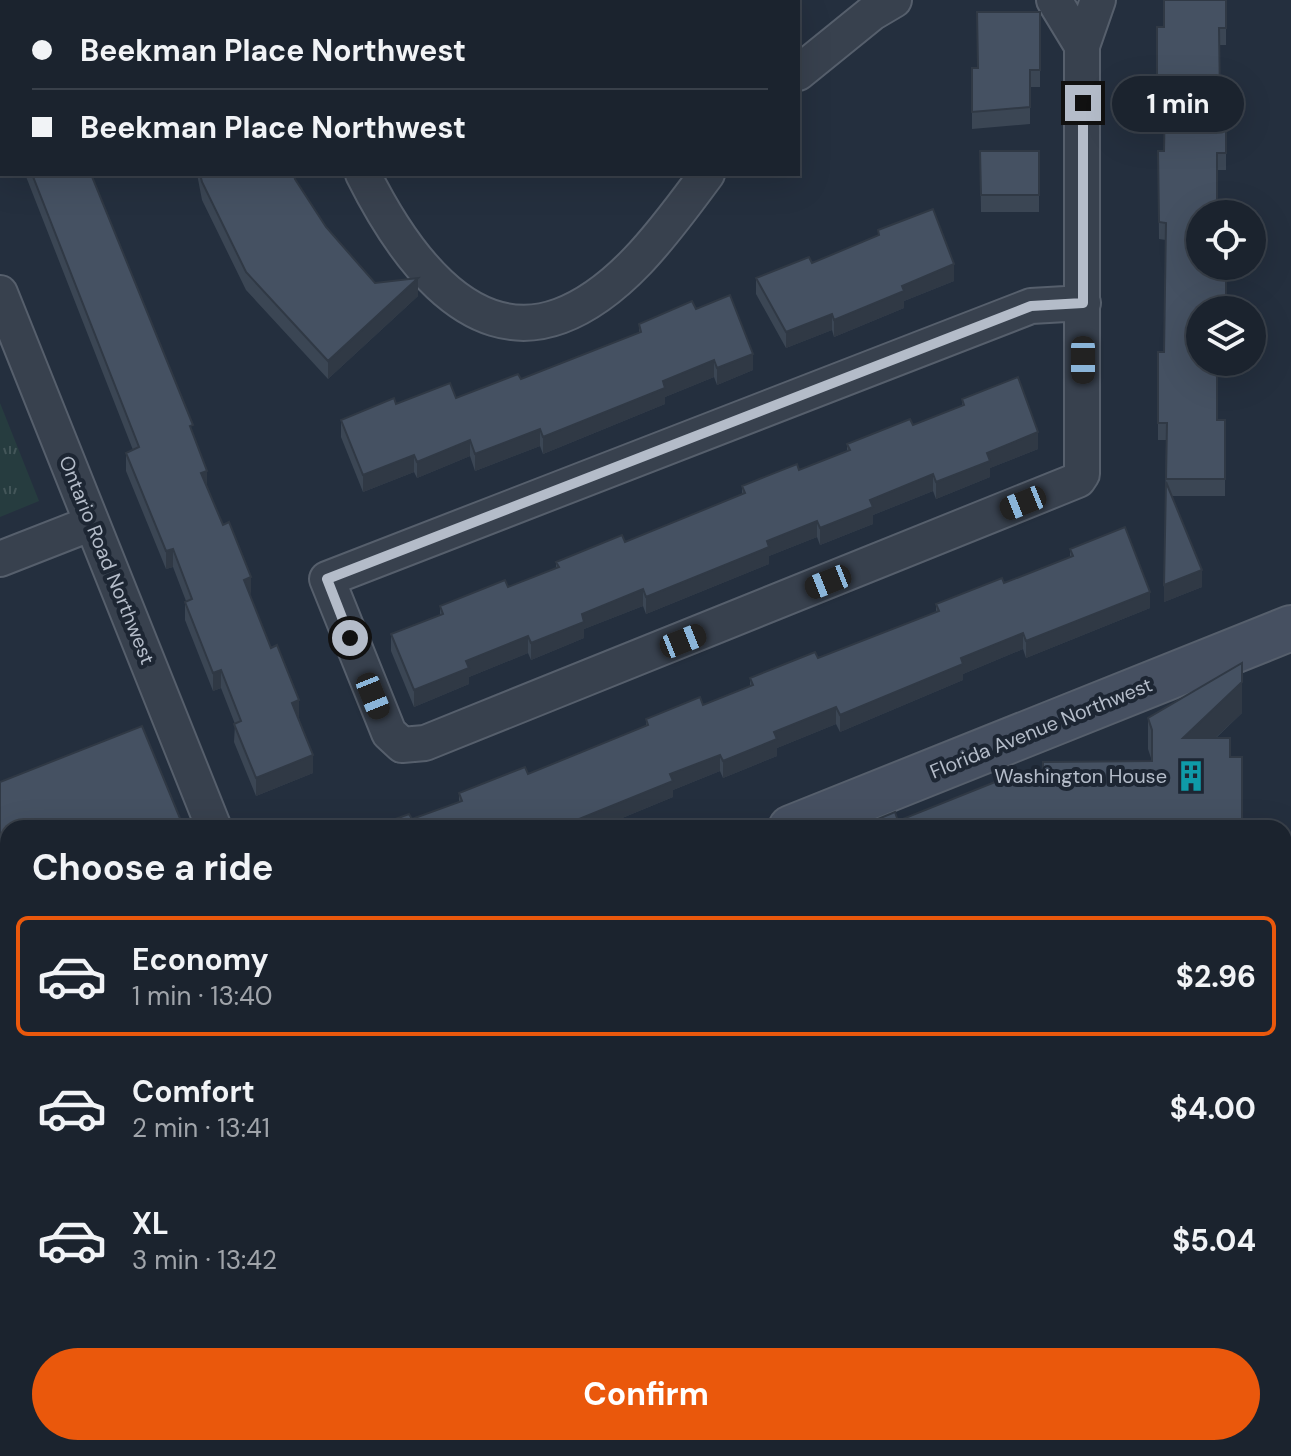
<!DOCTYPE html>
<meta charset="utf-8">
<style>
:root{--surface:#1b232e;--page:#282f3a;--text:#f1f3f6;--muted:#a0a4aa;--line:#39404a;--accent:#ea580c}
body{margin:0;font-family:"DM Sans",sans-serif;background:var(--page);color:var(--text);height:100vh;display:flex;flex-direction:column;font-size:30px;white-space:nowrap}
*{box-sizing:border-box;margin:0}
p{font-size:26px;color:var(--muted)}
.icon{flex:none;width:44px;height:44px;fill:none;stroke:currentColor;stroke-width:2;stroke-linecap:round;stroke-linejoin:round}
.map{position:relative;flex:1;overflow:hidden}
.panel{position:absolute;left:0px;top:820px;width:1292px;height:636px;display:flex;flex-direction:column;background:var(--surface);border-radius:24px 24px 0 0;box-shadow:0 8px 32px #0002,0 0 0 2px var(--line)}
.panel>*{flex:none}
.hud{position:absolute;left:0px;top:0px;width:800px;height:176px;box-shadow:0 8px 32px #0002,0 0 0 2px var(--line);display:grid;align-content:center;height:176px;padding:0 32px;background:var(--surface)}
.fabs{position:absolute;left:1186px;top:200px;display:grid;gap:16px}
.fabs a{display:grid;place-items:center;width:80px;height:80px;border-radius:50%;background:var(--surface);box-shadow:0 8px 32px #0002,0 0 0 2px var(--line);font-size:40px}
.end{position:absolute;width:36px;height:36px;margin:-18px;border:10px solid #b4bcc9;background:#111;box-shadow:0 0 0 4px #111}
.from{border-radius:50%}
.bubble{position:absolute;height:56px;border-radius:28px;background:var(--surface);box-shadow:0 8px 32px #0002,0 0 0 2px var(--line);font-size:26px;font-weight:700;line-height:56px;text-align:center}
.car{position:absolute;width:24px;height:48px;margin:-24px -12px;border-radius:10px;box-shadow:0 0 6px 2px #0007;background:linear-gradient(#222 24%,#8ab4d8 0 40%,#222 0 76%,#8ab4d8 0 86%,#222 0)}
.hud b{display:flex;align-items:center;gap:28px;height:76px;font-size:30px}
.hud b+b{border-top:2px solid var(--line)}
.hud i{width:20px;height:20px;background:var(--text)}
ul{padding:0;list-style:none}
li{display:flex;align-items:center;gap:24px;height:120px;margin:0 16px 12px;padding:0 16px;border:4px solid transparent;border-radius:12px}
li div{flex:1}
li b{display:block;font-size:30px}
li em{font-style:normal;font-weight:700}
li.on{border-color:var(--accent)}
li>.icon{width:72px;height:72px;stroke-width:1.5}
h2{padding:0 32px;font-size:36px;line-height:96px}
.action{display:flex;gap:16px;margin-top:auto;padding:16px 32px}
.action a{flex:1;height:92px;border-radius:48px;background:var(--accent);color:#fff;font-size:32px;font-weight:700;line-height:92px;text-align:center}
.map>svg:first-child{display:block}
.grass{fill:url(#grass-tufts)}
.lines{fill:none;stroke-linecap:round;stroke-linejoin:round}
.street-casing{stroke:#565f6c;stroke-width:38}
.secondary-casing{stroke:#565f6c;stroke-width:48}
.street{stroke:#38414e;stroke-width:34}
.secondary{stroke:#465061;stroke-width:44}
.wall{fill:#3b4654}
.shaded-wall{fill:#303945}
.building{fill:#455162;stroke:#303945;stroke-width:2}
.route{stroke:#b4bcc9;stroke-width:10}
.labels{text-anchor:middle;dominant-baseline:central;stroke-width:8;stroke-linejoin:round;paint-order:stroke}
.street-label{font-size:20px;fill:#b4bcc9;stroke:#1d2633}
.poi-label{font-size:20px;fill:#b4bcc9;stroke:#1d2633;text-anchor:end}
</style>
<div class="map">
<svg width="1291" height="1456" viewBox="0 0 1291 1456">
<defs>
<pattern id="grass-tufts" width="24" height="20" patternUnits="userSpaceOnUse" patternTransform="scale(2)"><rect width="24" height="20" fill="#263c3f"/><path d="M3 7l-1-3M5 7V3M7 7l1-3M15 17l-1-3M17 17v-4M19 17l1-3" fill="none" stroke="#435659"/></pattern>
</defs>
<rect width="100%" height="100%" fill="#242f3e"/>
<path class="grass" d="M0,403l39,98 -39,16z"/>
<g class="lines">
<defs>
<path id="street" d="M317,0v2
M1054,0l28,46
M399,2l1,-2
M798,73l74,-60 22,-13
M363,174c35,70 103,177 197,142 62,-23 109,-91 147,-142
M0,293l214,535
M1083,303l-52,3 -704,273 62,154 13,12 23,-2 653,-263 4,-6v-428l16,-46
M0,559l92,-36"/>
<path id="secondary" d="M791,828l500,-200
M0,1126l8,16
M1284,1188h7
M469,1456v-8"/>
</defs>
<use href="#street" class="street-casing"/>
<use href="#secondary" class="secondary-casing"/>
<use href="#street" class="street"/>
<use href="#secondary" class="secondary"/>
</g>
<path class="wall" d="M513,0h170l-2,2h-166z
M1226,0v45h-6v50h6v75h-9l-17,192h26v9h-9v49h8v76h-53l30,91 -38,15 2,-162h-8v-88h6l2,-112 -7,-1 -1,-88h6l1,-37 -8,1v-88h7z
M1040,12v75h-10v37l-58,5v-61h6z
M980,151h59v61h-58z
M25,174h66l102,260 14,54 92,230 14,55 -57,23 -22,-54 1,-18 -14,-36 -8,3 -28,-71v-18l1,-1 -13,-34 -7,2 -40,-98v-18l7,-3z
M197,174h97l1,5 31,48 49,56 43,13 -90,83 -82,-89 -44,-90z
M878,230l76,51 -50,20v7l-70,29 -2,-7 -46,18 -30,-54v-16l56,-15 66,-28z
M696,309l57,61 -36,15 -3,-8 -49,20v7l-122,50 -3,-8 -65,25 -5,-15 -53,22 -3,-6 -51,20 -22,-55v-17l55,-16 60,-6 65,-19 118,-46v-9z
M962,399l76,50 -48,19v9l-54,22 -3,-8 -60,24v9l-53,21 -3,-8 -48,19v8l-123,50 -3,-8 -59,23v9l-53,22 -3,-7 -59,24v7l-55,23 -23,-56v-17l49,-19v-9l68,-19 48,-19v-6l69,-20 117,-47v-9l57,-16 48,-19v-7l66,-19 49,-19z
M1070,549l80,59 -124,50 -3,-9 -60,25v6l-123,52 -4,-8 -59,24v8l-54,22 -3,-7 -47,19v7l-75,31h-227l41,-9 47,-17v-9l69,-19 118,-48v-7l57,-14 47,-19v-8l68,-20 118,-46v-8l68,-21 66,-26z
M1242,713l-26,25 14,19 -332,64 145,-47 109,-13 -4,-12v-31z
M0,782l8,46v225l-8,-19z
M0,1232h8v83l-8,1z
M0,1377l8,71h381v8h-389z"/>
<path class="shaded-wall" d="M660,0h23l-2,2h-21z
M0,126h2v18h-2z
M954,264v17l-50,20v7l-70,29v-17l68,-34z
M418,278v18l-90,83v-18z
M832,314v16l-46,18v-16z
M753,354v16l-36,15v-17z
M714,360v17l-49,20v7l-122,50v-17l120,-56z
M540,429v17l-65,25v-17z
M1038,432v17l-48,19v9l-54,22v-17l51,-29z
M470,440v16l-53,22v-16z
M414,455v17l-51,20v-17z
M207,471v18l-6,-16z
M933,474v17l-60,24v9l-53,21v-17l50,-28z
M817,521v16l-48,19v8l-123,50v-17l121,-56z
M173,549v18l-7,2v-18z
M1202,570v17l-38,15v-17z
M251,577v18l-7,-15z
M643,589v17l-59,23v9l-53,22v-17l51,-29z
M1150,592v16l-124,50v-17z
M1023,633v16l-60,25v6l-123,52v-17l121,-57z
M528,636v17l-59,24v7l-55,23v-17l52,-29z
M221,670v18l-8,3v-18z
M1242,682v31l-59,55v-30z
M299,700v18l-7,3v-18z
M836,707v17l-59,24v8l-54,22v-17l51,-29z
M313,755v18l-57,23v-18z
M720,755v16l-47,19v7l-75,31h-41l113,-54z
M546,823v5h-11z"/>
<path class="building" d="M0,0h273l1,2h-272v124h-2z
M547,0h113v2h-111z
M1164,0h62v28h-7l1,67h6v58h-9v61h-17v52h26v44h-26v52h17v58h8v59h-59l1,-56h-9v-71h6l2,-129 -7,-1 -1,-71h6l1,-53h-8v-71h7z
M977,12h63v58h-10v37l-58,5v-44h6z
M980,151h59v44h-58z
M32,174h59l102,251 -3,1 17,45 -6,2 22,52 6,-3 22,55 -7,3 27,68 6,-3 22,55 -7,3 21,52 -57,23 -22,-54 7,-3 -20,-51 -8,3 -28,-71 7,-3 -19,-50 -7,2 -40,-98 13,-6z
M200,174h94l1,5 31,48 49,56 43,-5 -90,83 -82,-89 -44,-90z
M933,209l21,55 -52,22 2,5 -70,29 -2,-6 -46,18 -30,-54 53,-21 3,6 67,-28 -1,-5z
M730,295l23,59 -36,14 -3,-8 -51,21 2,7 -122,49 -3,-8 -65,25 -5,-14 -53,22 -3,-7 -51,20 -22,-55 53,-22 2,6 54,-21 6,15 62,-24 3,5 120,-47 -2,-8 53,-23 4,8z
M1018,377l20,55 -51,21 3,8 -54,21 -3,-8 -63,26 3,7 -53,21 -3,-7 -50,20 2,6 -123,50 -3,-8 -61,25 2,8 -53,21 -3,-7 -62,25 3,7 -55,22 -23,-56 52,-20 -3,-8 65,-26 3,7 51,-20 -3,-5 66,-27 3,7 120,-49 -3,-7 55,-22 2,6 51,-20 -3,-6 63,-25 3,6 51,-20 -2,-6z
M1166,482l36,88 -38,15z
M1125,527l25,65 -124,49 -3,-8 -62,25 2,6 -123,51 -4,-8 -62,25 3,7 -54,22 -3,-6 -50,19 3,7 -116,47h-9l-2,-5 -11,5h-164l38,-14 3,5 50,-18 -3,-8 66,-26 3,7 120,-49 -2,-6 54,-22 3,8 50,-20 -3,-7 65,-26 3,6 121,-47 -3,-7 66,-26 2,5 69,-27 -3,-7z
M1242,663v19l-59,56h47v19h12v71h-386l39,-16 3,9 112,-45 33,-2v-12l109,-1v-31l-4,-12z
M142,726l42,102h-176v193l-8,-20v-219z
M0,1232h8v67h-8z
M0,1377h8v71h166h-17v4h-157z
M558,1448h222v8h-222z
M1067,1448h158v8h-158z"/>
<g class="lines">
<path class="route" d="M350,638l-23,-59 704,-273 52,-3v-200"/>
</g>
<defs>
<symbol id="building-bare" viewBox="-9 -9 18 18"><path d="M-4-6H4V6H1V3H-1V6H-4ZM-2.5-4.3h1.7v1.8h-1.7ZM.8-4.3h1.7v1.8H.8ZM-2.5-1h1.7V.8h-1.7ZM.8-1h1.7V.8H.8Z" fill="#0f9aa8" stroke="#1d2633" stroke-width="2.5" paint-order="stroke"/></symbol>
</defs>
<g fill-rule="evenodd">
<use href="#building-bare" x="1169" y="754" width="44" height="44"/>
</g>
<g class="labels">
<g class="street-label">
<text transform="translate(107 560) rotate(68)">Ontario Road Northwest</text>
<text transform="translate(1041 728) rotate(-22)">Florida Avenue Northwest</text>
</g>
<g class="poi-label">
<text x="1167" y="776">Washington House</text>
</g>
</g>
</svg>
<div class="fabs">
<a><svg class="icon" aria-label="locate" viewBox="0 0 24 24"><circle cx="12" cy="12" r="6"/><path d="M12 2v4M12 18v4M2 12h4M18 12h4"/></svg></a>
<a><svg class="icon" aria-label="layers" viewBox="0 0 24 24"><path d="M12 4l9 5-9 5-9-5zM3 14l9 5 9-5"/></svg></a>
</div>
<i class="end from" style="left:350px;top:638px"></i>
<i class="end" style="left:1083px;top:103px"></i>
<div class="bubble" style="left:1112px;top:76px;width:132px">1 min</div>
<i class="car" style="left:1083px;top:360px;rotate:180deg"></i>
<i class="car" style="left:1023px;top:503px;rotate:248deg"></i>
<i class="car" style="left:828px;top:582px;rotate:248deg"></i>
<i class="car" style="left:683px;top:641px;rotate:68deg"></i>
<i class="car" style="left:373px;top:696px;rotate:158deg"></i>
<div class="hud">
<b><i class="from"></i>Beekman Place Northwest</b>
<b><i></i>Beekman Place Northwest</b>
</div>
<section class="panel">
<h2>Choose a ride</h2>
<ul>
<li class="on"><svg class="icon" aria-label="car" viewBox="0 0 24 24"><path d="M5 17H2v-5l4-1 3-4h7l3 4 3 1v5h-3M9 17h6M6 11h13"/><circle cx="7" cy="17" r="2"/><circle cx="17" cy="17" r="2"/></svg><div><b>Economy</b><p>1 min · 13:40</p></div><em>$2.96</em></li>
<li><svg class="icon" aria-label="car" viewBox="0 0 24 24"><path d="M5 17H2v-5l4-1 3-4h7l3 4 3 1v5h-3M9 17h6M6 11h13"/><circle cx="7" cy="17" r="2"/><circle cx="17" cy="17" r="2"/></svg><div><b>Comfort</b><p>2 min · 13:41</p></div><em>$4.00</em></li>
<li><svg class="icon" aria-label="car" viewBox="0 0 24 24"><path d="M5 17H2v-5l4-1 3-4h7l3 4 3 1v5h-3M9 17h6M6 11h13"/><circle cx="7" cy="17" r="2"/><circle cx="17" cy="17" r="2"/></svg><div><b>XL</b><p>3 min · 13:42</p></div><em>$5.04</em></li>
</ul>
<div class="action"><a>Confirm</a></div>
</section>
</div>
